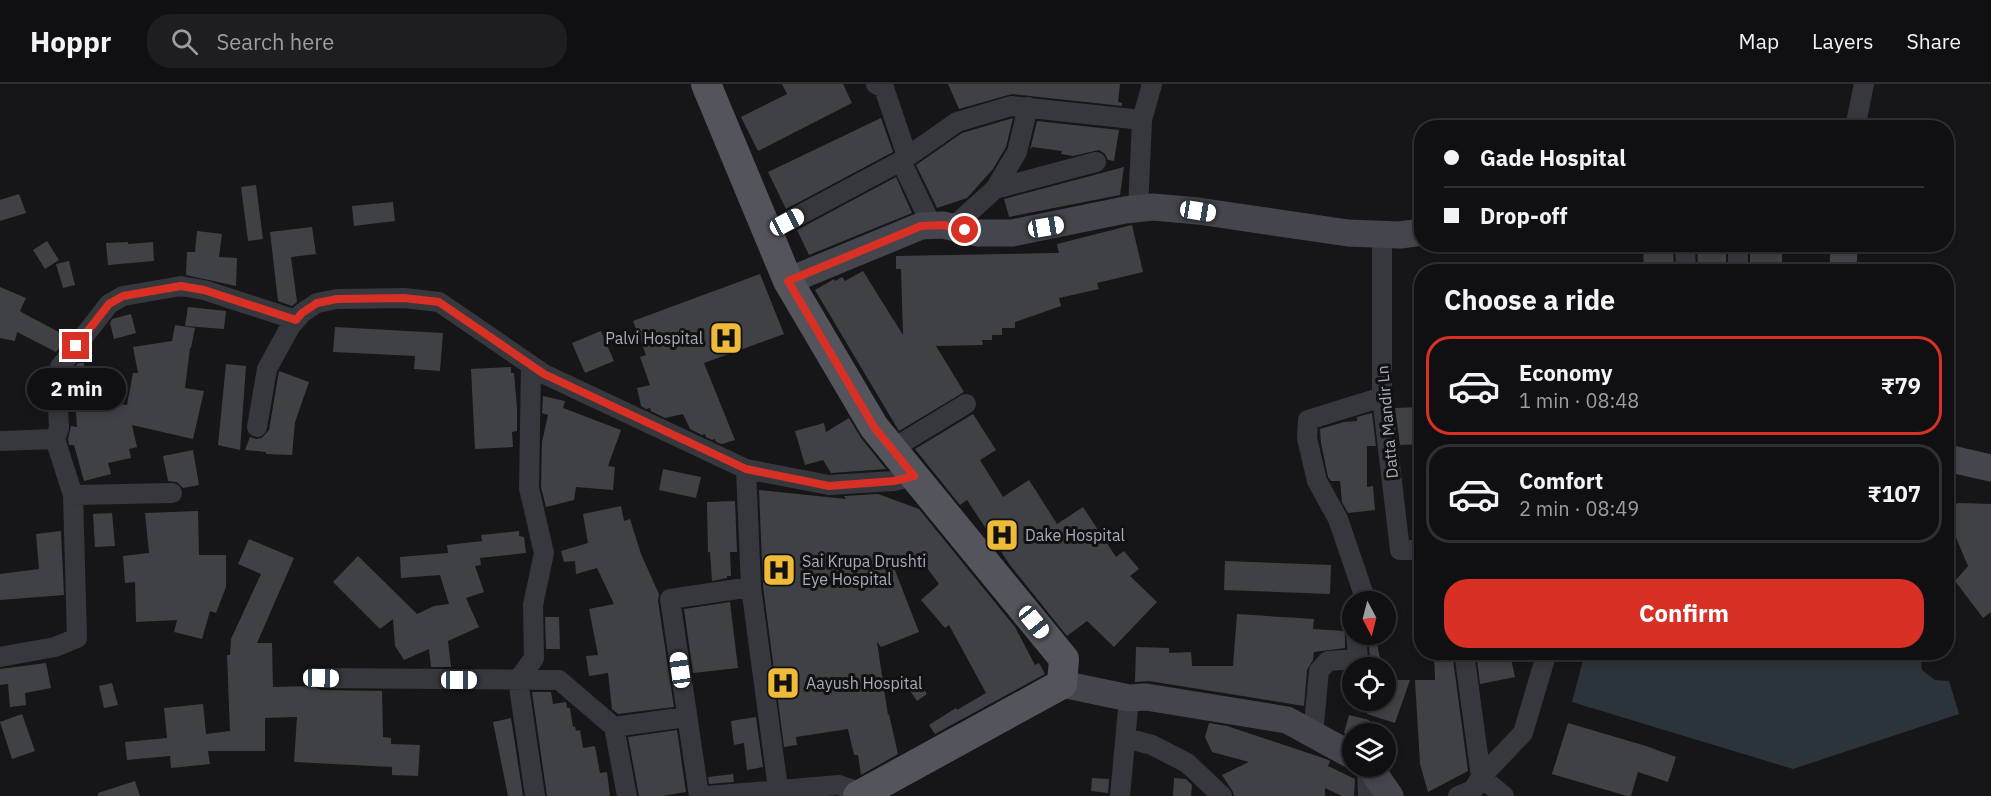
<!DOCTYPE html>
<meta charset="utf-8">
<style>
:root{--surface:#101012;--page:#1e1e20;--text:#f1f3f6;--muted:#9c9d9f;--line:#303032;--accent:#d93025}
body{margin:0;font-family:"IBM Plex Sans",sans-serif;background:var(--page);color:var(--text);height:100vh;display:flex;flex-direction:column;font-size:22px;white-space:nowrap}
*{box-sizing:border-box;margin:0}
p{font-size:20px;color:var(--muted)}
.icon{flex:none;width:33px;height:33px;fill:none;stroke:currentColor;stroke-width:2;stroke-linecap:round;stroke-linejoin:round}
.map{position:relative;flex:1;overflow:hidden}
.sheet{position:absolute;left:1414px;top:180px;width:540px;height:396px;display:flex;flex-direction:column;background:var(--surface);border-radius:24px;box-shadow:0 3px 9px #0003,0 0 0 2px var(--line)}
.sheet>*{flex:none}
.banner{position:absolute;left:1414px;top:36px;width:540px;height:132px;border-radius:24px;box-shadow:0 3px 9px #0003,0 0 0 2px var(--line);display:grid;align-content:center;height:132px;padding:0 30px;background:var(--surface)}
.needle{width:39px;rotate:173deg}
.buttons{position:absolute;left:1342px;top:507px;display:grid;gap:12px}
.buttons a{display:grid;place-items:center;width:54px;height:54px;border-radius:50%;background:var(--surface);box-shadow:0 3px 9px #0003,0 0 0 2px var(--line);font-size:30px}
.end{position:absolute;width:27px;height:27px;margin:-14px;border:8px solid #d93025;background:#fff;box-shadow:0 0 0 3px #fff}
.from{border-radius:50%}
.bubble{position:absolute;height:42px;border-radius:21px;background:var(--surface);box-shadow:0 3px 9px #0003,0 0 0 2px var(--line);font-size:20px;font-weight:700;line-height:42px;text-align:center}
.car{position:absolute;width:18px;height:36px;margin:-18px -9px;border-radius:8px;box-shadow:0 0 4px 2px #0007;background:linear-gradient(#fff 24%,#345 0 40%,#fff 0 76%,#345 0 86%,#fff 0)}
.banner b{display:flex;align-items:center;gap:21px;height:57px;font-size:22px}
.banner b+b{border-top:2px solid var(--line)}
.banner i{width:15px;height:15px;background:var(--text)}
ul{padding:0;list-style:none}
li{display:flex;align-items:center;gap:18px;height:99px;margin:0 12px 9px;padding:0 18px;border:3px solid var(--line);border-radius:24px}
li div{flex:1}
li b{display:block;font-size:22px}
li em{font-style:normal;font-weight:700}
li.on{border-color:var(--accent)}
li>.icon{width:54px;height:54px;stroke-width:1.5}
h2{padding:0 30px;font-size:27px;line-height:72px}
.button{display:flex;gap:12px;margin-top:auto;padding:12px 30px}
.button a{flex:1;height:69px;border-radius:24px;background:var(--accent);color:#fff;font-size:24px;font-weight:700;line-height:69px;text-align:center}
header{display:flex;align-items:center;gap:36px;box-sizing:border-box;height:84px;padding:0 30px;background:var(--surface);border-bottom:2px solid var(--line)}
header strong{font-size:28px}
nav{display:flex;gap:33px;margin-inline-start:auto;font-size:21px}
.search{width:420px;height:54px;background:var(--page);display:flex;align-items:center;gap:15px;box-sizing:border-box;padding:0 21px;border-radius:24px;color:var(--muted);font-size:22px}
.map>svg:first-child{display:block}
.water{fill:#2c343b}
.building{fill:#404145}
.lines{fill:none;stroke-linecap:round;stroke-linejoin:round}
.street{stroke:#37383d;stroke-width:20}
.secondary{stroke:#45464d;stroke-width:27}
.primary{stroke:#53545c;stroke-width:30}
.route{stroke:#d93025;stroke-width:8}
.labels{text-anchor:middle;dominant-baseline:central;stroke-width:6;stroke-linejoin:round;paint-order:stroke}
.poi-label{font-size:16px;fill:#a8acb7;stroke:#111113;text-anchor:start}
.street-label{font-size:16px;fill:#a8acb7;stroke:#111113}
</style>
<header>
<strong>Hoppr</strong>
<div class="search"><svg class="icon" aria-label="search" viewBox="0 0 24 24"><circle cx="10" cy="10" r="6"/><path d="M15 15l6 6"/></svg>Search here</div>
<nav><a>Map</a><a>Layers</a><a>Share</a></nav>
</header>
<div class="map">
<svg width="1991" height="712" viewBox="0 0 1991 712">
<rect width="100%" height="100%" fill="#161618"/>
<path class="water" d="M1920,569l2,17 13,10 14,1 10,33 -166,55 -221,-67 13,-49z"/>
<path class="building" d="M782,0h61l9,19 -94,48 -17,-34 46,-23z
M948,0h172l-2,18 4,1v3l-110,-12 -53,15z
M881,34l12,34 -107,57 -18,-37z
M1013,34l-7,29 -13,22 -26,29 -30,10 -21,-43 46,-32z
M1037,37l82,9 -5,31 -6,-1 -3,-6 -6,-4 -26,6 -12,-2 1,-3 -30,-4 -2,3z
M1124,83l-4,28 -111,22 -5,-18z
M896,93l16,36 -103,42 -12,-25z
M256,101l7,54 -15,2 -7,-54z
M19,110l7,19 -26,8v-21z
M393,118l2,19 -41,5 -2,-20z
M1132,141l11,47 -46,11 2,6 -40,9 2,8 -46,16v6h-13v7h-10v5h-10l1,5 -47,1 28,46 -65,39 -84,-141 19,-11 1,2 7,-4 3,4 18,-10 40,64 -2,-66h-5v-13l163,-3 -2,-9z
M312,143l4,27 -25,3 6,45 -5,4 -14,-5 -8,-69z
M197,147l25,3 -3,23 18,1 -1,28 -50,-11 1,-23h8z
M47,157l12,19 -14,9 -12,-19z
M128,158v2l25,-2 1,19 -46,4 -2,-22z
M1643,160h30l1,28h-30z
M1697,160h29v25l-28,1z
M1750,160h32v28h-32z
M69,177l6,24 -12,3 -7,-24z
M760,190l24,60 -80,29 31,77 -13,4 -6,-2 -1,-3 -3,1 -6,-3 -1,-3 -3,1 -12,-6 -7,-15 -18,4 -14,-7 -1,-3 -4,1 -5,-3 -4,-18 13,-3 -10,-28 6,-2 -13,-34z
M0,203l26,11 -6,13 3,2 45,24 -12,15 -39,-20 -2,9 -15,-3z
M188,223l38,4 -2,18 -39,-3z
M131,230l5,19 -22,6 -4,-16 2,-4z
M175,241l20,3 -4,20h-1l-5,40 19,3 -11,48 -61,-14 5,22 -8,2 2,9 -23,5 3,11 -27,7 -10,-36h-5l-1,-6 3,-13 6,1 -3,-40 27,-3 3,18 23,3 6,-32h5l-5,-26 39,-6z
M335,243l108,6 -3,38 -26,-2 1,-13 -82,-4z
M601,247l13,30 -29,12 -13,-30z
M78,279h6l1,20h-15l1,-11z
M226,280l20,2 -6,84 -22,-5z
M511,283v6h3l3,35v23l-5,1 1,15 -38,2 -4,-80z
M279,287l30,11 -14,40 -3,33 -26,-1v-2l-21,-2 5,-13 6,2 6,-1 7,-8z
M543,312l22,5 -2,7 58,22 -13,36 7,1 -2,23 -37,-3 -2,13 -28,7 -5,-20 1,-45 6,-27 -6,-2z
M1422,323v37l-22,1 -5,-37z
M1372,329l4,33h-9v41l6,-1 2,24 -27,3 -6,-11 -2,-21h-9l-3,-4 -7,-34 -1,-14 24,-7 13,-1v-4z
M973,330l23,36 -16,10 23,37 26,-17 28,44 26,-17 33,50 8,-6 15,18 -9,7 27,26 -43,45 -27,-26 -20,15 -57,-71 -43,-65 -7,5 -45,-56z
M849,334l12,20 25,31 -55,4 -8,-13 -18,5 -10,-34 29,-8 2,9z
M193,366l6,35 -16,3 -6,-6 -9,-1 -5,-25z
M663,385l38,8 -5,21 -37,-8z
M759,406l87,9 -2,-3 34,-2 41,15 96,118 20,38 4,-2 6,11 -110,60 -6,-9 27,-17 1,2 29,-17 -37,-68 -4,3 -24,-28 18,-16 -21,-28 -23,14 -1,-2 25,64 -38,15 -4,-5 11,73 1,-1 9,40 -37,21 -3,-20h-4l-6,-26 -52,8 1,8 -13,2 -21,-161z
M735,417l2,51h-7l1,24h-4v2l-15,3 -2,-29h-2l-1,-50z
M1960,419l31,1v108l-8,6 -28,-37 13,-15 -21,-50v-11z
M621,422l3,15 6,-2 11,35 18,40 -1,7 16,106 -56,7 -6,-5 -4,-36 -19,3 -3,-20 12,-1 -9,-46 25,-5 -17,-36 -21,6 -1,-13 -11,1 -3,-11 27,-8 -5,-29z
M198,427l1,44h27v32l-10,26 -6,-2 -8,28 -28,-7 3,-12 -41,2 -1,-40 -10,1 -2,-27 26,-3 -4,-40z
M112,429l3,33 -20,1 -2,-33z
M61,447l3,64 -64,5v-26l39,-5 -3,-35z
M519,447v5l5,1 2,16 -46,5 1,7 -6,1 9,26 -18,6 13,29 -31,14 3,26h-20l-2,-18 -25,11 -9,-14 -2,-27 -13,10 -47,-47 25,-26 59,58 17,-8 15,-2 -9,-29 -39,3 -1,-21 48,-4 -1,-8 35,-4 -1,-6z
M249,455l45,19 -37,85h15l1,44 40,-1 8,4 61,1 1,46 8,1v6l29,1 -2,31 -26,-1v-8l-98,-5 3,-45 -32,1v33h-57l2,13 -39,4 -1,-12 -43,4 -2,-18 42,-4 -3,-30 39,-4 3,30 24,-3 -3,-76h3l1,-16 30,-65 -23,-10z
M1225,477l106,4 -1,29 -106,-4z
M730,518l8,66 -45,5 -9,-64z
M1237,530l77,5 -1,10 32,2v17l-31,4 -1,8 -6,10 -3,36 -155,-25 -14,1 1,-35 33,1v5l22,-1 1,14h41z
M545,533h14l1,32h-14z
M1368,550h7l7,34h-16l4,-9z
M1434,568h18l16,119 -40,21 -8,-28 -5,-84h20z
M1476,568l34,2 5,23 -35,7z
M46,579l5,25 -26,5 1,12 -16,2 -2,-23 -8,1v-16z
M916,594l11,16 -10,7 -11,-16z
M1386,596h24l-15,43 -28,-9 5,-14h14z
M112,599l6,22 -14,3 -5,-22z
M532,608h19l2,12 13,-2 1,6h3l3,19 2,-1 1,5 4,-1 3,18 12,-2 5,27 7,-1 3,24h-63z
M22,630l13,37 -23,8 -12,-37z
M1349,631l20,5 -3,14 -22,-1z
M756,633l7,50 -16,3 -3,-27 -10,2 -3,-24z
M511,634l12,78h-15l-15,-74z
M1209,639l18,3 99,33 4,2 -2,5 27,13 -1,17h-12l-17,-8v8h-91l-1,-4 -11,-17 27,-13 -37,-10 -7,-15z
M1568,639l78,23 30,11 -8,25 -30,-10 -7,24h-4l-75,-22z
M677,646l9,62 -24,4h-23l-11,-59z
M733,690l1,8 -25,2 -1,-7z
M1092,694l17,1 -1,14 -17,-2z
M1174,694l12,1 6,6 -1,11h-18z
M135,697l5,15h-42v-3z"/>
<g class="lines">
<path class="street" d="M876,0l8,4 23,68
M1855,44l9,-44
M901,77l56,-39 54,-16 131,14
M995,105l22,-37 11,-45
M1138,125l4,-89 10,-36
M953,143l42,-38 101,-27
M768,148l133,-71 31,65
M1382,151v162l18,153h22
M1685,160l1,28
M1738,188v-28
M531,282l-2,122 15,65 -11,52 1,53 -16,22 17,116
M257,343l10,-58 23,-42 12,-14 15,-10 20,-4 67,-1 35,4 105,72 202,95 5,118 28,209
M0,357l55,-2
M892,365l74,-45
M746,385l83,16 65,-4 20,-5
M73,411l99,-2
M1364,518l1,-4 -27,-79 -21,-38 -10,-43 1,-18 74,-23
M1464,568l17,125 23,19
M0,573l55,-10 22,-9 -4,-143 -18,-56 4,-11 -2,-41 3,-20 49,-63 14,-8 58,-10 23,4 92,30
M321,594l238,2 55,47
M1313,650l6,-63 9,-10 30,-2 -2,-25
M1126,654l26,7 35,18 35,33
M1367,682l1,30
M627,712l-13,-69 72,-10
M699,712l-29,-197 81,-12
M707,712l132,-11 23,8
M1120,712l9,-98
M1458,712l15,-6 8,-13 42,-44 24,-81"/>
<path class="secondary" d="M1843,188l1,-28
M788,197l133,-55 22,-1 35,8h34l113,-23 28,-3 45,4 150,22 52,2 22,-3
M1947,374l44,10
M1062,600l67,14 17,-1 141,23 66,36
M1369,682l21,30"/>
<path class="primary" d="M706,0l82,197 86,146 190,232 -2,25 -204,112"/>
</g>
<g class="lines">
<path class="route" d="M76,262l33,-42 14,-8 58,-10 23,4 92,30 6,-7 15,-10 20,-4 67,-1 35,4 105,72 202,95 83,17 65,-5 20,-5 -40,-49 -86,-146 133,-55 22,-1 22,5"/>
</g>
<defs>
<symbol id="hospital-square" viewBox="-11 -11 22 22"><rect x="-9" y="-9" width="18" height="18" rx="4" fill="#eeba38" stroke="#111113"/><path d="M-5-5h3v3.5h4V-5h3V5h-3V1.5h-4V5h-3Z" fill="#111"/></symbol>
</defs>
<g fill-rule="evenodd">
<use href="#hospital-square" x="707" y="235" width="38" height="38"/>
<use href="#hospital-square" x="983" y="432" width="38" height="38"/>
<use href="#hospital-square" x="760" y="467" width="38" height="38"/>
<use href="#hospital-square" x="764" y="580" width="38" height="38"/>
</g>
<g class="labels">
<g class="poi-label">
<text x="703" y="254" text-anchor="end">Palvi Hospital</text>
<text x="1025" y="451">Dake Hospital</text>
<text x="802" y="477">Sai Krupa Drushti<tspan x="802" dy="18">Eye Hospital</tspan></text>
<text x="806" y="599">Aayush Hospital</text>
</g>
<g class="street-label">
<text transform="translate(1387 338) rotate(-95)">Datta Mandir Ln</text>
</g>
</g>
</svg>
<div class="buttons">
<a><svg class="needle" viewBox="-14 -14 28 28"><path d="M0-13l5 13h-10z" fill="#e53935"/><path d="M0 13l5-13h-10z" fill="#9c9d9f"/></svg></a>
<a><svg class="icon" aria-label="locate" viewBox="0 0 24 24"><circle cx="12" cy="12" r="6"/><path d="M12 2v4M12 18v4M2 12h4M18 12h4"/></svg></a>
<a><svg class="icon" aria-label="layers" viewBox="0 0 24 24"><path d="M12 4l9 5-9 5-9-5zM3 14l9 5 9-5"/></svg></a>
</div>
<i class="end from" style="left:965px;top:146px"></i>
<i class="end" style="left:76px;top:262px"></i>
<div class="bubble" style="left:27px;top:284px;width:99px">2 min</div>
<i class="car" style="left:1198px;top:127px;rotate:99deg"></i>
<i class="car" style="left:787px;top:138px;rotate:62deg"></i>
<i class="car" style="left:1046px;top:143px;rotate:80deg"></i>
<i class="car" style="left:1034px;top:538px;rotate:141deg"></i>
<i class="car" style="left:680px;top:586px;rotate:352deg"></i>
<i class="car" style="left:321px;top:594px;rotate:91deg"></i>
<i class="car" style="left:459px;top:596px;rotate:90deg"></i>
<div class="banner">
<b><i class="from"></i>Gade Hospital</b>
<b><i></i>Drop-off</b>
</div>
<section class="sheet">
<h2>Choose a ride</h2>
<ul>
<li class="on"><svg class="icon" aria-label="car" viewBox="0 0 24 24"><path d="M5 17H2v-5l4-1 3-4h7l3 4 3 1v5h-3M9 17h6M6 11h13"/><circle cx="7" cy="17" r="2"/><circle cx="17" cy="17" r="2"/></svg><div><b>Economy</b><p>1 min · 08:48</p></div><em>₹79</em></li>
<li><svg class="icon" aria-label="car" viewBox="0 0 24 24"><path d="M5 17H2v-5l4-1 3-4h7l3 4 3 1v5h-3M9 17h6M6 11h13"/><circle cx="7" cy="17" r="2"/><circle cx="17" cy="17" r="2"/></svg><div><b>Comfort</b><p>2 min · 08:49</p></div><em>₹107</em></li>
</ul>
<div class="button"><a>Confirm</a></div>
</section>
</div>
